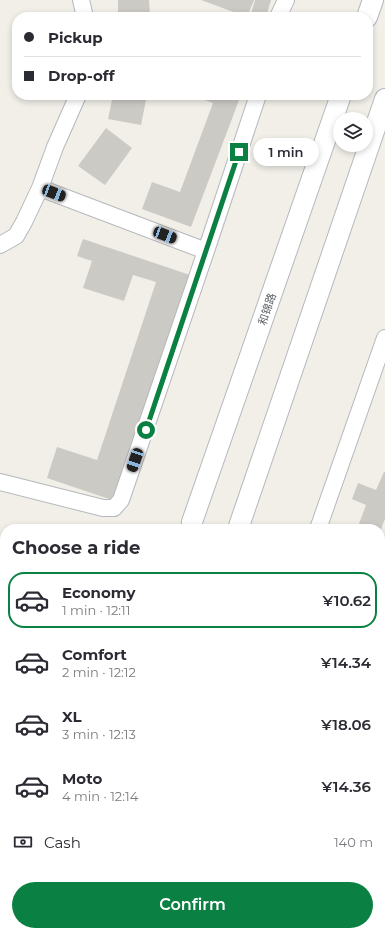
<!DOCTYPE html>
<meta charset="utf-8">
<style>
:root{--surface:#fff;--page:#f7f7f7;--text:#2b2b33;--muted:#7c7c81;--line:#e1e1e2;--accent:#0b8043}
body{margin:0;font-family:Montserrat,"Noto Sans SC",sans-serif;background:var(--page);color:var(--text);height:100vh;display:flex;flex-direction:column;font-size:15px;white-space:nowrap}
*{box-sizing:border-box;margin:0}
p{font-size:13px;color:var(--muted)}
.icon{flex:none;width:22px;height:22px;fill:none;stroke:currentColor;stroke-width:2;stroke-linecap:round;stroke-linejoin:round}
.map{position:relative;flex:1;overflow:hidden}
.details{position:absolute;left:0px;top:524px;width:385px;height:412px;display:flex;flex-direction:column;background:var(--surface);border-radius:16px 16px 0 0;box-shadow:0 2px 6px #0003}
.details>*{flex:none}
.top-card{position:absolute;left:12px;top:12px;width:361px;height:88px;border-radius:16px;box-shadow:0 2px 6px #0003;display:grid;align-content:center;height:88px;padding:0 12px;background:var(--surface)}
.fabs{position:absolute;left:333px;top:112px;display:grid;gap:8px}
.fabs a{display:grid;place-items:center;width:40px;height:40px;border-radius:50%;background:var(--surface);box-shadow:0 2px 6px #0003;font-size:20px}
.end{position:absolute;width:18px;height:18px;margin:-9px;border:5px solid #0b8043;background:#fff;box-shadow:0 0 0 2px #fff}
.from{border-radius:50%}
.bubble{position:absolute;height:28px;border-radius:14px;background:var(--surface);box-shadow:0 2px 6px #0003;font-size:13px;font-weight:600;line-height:28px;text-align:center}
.car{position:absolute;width:12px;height:24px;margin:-12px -6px;border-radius:5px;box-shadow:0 0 3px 1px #0007;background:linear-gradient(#222 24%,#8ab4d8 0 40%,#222 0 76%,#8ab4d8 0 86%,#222 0)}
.top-card b{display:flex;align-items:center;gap:14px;height:38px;font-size:15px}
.top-card b+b{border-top:1px solid var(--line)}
.top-card i{width:10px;height:10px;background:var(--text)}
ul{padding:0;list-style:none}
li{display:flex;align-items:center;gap:12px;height:56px;margin:0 8px 6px;padding:0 4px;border:2px solid transparent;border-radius:16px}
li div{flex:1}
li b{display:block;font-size:15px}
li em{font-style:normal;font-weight:600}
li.current{border-color:var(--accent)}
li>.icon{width:36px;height:36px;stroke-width:1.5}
h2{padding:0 12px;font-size:18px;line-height:48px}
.pay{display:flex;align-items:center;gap:10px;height:44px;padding:0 12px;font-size:15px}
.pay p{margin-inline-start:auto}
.action{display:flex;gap:8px;margin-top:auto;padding:8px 12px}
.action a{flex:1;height:46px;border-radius:24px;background:var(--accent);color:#fff;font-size:16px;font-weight:600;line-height:46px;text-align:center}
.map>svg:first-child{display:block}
.green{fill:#c5e8c5}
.building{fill:#cccac5}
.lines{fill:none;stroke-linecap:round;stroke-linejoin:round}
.minor-casing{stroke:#b5b8bc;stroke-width:18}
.tertiary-casing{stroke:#b5b8bc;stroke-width:22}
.minor{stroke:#fff;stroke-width:16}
.tertiary{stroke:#fff;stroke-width:20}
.route{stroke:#0b8043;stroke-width:5}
.labels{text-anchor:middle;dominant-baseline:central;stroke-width:3;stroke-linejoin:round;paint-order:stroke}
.street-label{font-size:11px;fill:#5f6368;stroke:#fff}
</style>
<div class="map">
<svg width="385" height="936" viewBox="0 0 385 936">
<rect width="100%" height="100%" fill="#f1efe8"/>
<path class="green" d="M385,679v257h-385v-91h5v86h375v-251z"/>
<path class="building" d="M118,0h31l1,17h-32z
M201,0h53l-7,17z
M255,0h16l-5,17h-16z
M113,95h34l-6,30 -33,-6z
M191,95h50l-50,132 -49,-18 10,-27 28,10 33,-89z
M106,128l26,20 -27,37 -27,-19z
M83,239l107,36 -75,226 -68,-23 10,-31 40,13 59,-178 -23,-7 -9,26 -41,-13 9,-27 -15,-5z
M384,472h1v47l-4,10h-24l9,-24 -14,-6 6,-16 18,7z
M380,552l5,2v9l-5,12z
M380,683h5v19l-5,1z
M380,712h5v84h-5z
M380,820h5v23h-5z"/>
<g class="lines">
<defs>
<path id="minor" d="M81,0l4,17
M278,17l8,-17
M40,188l166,63
M0,245l16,-9 8,-14 16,-34 15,-41 23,-52
M0,482l103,26h11l7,-8 85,-249 52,-156
M318,529l67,-191
M380,638l5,2
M0,864h5
M169,931l8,5
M258,936l8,-5"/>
<path id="tertiary" d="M367,17l6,-17
M192,529v-7l149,-427
M238,529l147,-430"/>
</defs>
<use href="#minor" class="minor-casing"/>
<use href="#tertiary" class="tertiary-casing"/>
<use href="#minor" class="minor"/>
<use href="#tertiary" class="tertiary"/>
</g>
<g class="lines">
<path class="route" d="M146,430l93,-278"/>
</g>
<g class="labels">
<g class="street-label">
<text transform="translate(267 309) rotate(-71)">和锦路</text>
</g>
</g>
</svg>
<div class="fabs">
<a><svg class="icon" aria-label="layers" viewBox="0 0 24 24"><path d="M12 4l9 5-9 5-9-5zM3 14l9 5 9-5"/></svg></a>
</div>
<i class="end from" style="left:146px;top:430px"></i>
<i class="end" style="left:239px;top:152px"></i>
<div class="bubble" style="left:253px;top:138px;width:66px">1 min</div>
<i class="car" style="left:54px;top:193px;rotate:111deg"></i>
<i class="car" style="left:165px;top:235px;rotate:111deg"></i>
<i class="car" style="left:135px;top:460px;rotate:199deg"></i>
<div class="top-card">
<b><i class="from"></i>Pickup</b>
<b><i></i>Drop-off</b>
</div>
<section class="details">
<h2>Choose a ride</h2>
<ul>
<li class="current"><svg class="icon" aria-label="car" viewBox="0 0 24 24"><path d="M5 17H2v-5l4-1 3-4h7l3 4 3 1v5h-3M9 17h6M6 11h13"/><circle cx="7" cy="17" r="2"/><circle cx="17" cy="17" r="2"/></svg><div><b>Economy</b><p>1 min · 12:11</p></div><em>¥10.62</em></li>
<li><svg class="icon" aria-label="car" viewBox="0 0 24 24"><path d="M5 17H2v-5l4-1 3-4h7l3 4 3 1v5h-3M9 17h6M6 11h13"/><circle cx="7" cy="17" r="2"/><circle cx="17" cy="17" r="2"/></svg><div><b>Comfort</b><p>2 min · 12:12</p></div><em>¥14.34</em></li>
<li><svg class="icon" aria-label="car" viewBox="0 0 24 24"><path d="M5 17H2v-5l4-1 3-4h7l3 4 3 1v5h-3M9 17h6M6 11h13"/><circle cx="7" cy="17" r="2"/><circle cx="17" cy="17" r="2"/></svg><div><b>XL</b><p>3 min · 12:13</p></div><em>¥18.06</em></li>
<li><svg class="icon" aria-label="car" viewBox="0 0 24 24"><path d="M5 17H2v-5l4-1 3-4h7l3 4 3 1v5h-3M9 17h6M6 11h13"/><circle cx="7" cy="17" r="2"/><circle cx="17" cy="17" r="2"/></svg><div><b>Moto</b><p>4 min · 12:14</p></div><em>¥14.36</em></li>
</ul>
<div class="pay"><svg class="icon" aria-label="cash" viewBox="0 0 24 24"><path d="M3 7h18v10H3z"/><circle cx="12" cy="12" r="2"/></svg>Cash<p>140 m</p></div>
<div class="action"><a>Confirm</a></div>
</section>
</div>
